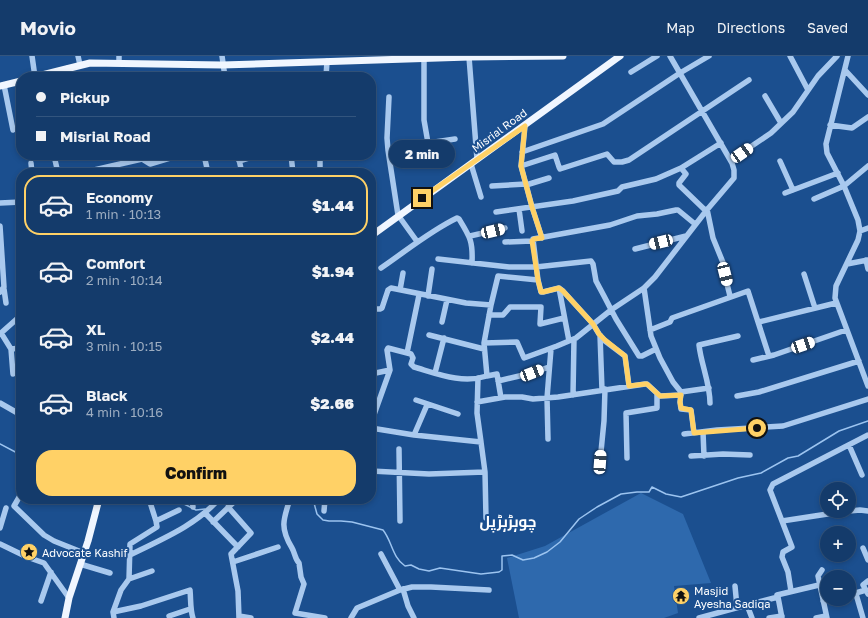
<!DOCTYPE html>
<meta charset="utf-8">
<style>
:root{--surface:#143b6b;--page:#214673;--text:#f1f3f6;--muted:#9dadc1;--line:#33557e;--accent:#ffd166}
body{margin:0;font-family:"Golos Text",Cairo,sans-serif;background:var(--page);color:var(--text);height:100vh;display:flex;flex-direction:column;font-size:15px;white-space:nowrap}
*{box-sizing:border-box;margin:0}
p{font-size:13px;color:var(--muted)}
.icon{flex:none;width:22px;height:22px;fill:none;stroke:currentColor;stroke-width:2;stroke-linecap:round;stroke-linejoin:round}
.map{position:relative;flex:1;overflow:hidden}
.side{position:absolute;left:16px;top:112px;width:360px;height:336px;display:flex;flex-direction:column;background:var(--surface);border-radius:16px;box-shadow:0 2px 6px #0003,0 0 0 1px var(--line)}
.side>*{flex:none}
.guide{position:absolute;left:16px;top:16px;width:360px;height:88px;border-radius:16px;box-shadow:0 2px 6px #0003,0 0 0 1px var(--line);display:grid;align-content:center;height:88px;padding:0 20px;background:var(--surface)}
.buttons{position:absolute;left:820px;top:426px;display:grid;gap:8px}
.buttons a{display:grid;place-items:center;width:36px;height:36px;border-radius:50%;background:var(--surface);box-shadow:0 2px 6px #0003,0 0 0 1px var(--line);font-size:20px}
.end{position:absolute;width:18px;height:18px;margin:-9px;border:5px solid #ffd166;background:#111;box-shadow:0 0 0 2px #111}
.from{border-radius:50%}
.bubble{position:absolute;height:28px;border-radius:14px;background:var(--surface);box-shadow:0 2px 6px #0003,0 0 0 1px var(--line);font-size:13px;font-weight:800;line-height:28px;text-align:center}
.car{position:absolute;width:12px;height:24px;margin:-12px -6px;border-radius:5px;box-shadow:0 0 3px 1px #0007;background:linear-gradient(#fff 24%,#345 0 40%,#fff 0 76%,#345 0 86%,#fff 0)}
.guide b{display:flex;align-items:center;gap:14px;height:38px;font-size:15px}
.guide b+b{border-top:1px solid var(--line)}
.guide i{width:10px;height:10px;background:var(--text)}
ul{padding:7px 0 0;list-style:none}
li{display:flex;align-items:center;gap:12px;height:60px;margin:0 8px 6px;padding:0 12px;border:2px solid transparent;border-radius:16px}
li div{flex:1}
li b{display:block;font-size:15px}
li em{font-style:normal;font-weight:800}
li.selected{border-color:var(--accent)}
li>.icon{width:36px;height:36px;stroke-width:1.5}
.button{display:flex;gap:8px;margin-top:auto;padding:8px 20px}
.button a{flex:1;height:46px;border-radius:16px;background:var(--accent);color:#111;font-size:16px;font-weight:800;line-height:46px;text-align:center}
header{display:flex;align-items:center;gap:24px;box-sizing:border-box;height:56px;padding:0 20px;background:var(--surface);border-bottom:1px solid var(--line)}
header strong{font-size:19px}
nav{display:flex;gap:22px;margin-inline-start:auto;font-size:14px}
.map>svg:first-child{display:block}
.green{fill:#2e69ad}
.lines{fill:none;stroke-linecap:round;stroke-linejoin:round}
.stream{stroke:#9cc4f0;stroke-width:1.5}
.minor{stroke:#a9c9ee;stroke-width:5.5}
.major{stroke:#f0f6ff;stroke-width:7}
.route{stroke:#ffd166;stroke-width:5}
.labels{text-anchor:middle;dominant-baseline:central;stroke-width:4;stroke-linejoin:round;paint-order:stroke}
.street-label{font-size:11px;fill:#fff;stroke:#1b4f8f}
.poi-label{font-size:11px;fill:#fff;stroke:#1b4f8f;text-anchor:start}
.district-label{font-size:15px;font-weight:bold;fill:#fff;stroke:#1b4f8f}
</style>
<header>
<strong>Movio</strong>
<nav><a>Map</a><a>Directions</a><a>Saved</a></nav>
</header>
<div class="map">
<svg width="868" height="562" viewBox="0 0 868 562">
<rect width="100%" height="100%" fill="#1b4f8f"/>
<path class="green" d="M641,437l42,21 28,69 -37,3 4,27 -14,5h-145l-12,-60 38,-12z"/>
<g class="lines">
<path class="stream" d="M0,388l21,11
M158,443l26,5 12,6 9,-1
M312,443l2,4 3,11 6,6 6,1h12l11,1 31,8c9,11 9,27 22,36l6,-1 8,4 10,2 11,-3 41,6 18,-2 3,-2v-14l10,-1 11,5 11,-2 13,-6 13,-10 19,-23 18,-12 24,-13 16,-2h12l3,-5 14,7 15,3 57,-19 23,-5 27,-15 10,-2 41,-25 29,-10"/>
<path class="minor" d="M32,0l3,21
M78,0l2,9
M119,0v7
M222,0l3,21
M790,0l18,34
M848,0l-22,88 1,9 17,33 14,34 2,11 -2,9 -22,46 -1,12 33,88
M469,1l8,102
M424,3v61l4,23 27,-4
M845,14l23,25
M631,16l26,-16
M67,21l1,-9
M326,21l1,-16
M4,29l9,45
M765,40l16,27
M389,41l-2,41 1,12 10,65 18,25 2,1
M830,69l22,3 16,-11
M525,70l-4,40 11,41 10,31
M522,96l81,-28 77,-51 29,-17
M55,99v5l3,13
M204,99l4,18
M238,99l4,18
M291,99l2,18
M320,99v18
M731,104l40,-27 22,-21 25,-36 19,-20
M239,105l20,-6
M780,105l13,29
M31,107l1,10
M471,108l10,33
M521,110l34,-11 4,12 1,2 47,-15 7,8h8l7,-2 120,-80
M681,112l5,6 -7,9v2l27,26
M81,117l61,-14 8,5 30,-9
M186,117h1
M526,129l23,-7
M492,130l34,-2
M785,137l53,-20
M814,143l30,-13 24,-20
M0,147l21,-1
M519,153l3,22
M707,153l6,29 11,27v7l6,24
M496,156l77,-11 45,-10 4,-4 34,-8 25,-11 40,-25
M0,170l4,61 -4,5
M860,175l8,-3
M470,180l35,-8
M505,186l27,-1
M635,193l51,-13
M438,203l71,8h27l55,-6 2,3 3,17 8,15 12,23 23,37h3l14,-7
M866,204l2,9
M847,208l21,-4
M381,212c25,-17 49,-37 76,-50l2,1c11,18 14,22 13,44
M804,218l11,34
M371,231l2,22
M559,232l10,53
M644,232l7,48 9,22 13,24 8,10 -1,10 1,7 10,1 3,23
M4,233l2,14
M400,234l3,-17
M428,240l4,-27
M491,249l7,-29 40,4
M371,253h9l2,-1 6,-18 3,-2 75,15 25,2 -7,38 3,33c-25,8 -49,-2 -73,-9l-3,-3 2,-6 -2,-4 -23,-6 -1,2 3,20 -19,53
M489,259h14l7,-8h31l-1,17 24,-6
M442,266l5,-22
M759,266l77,-19
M650,274l20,-8 2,-4 76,-27 21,65
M1,277l10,16 10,-1
M0,278l19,-17h2
M429,279l55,14
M600,279l2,55
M484,287l33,-1 7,16 33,-12 19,-8 35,-28 33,-22 11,-11 51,-66 28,-33v-8l-2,-7 -62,-107
M11,293l2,25
M407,297l12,-58
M753,304l21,-5 72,-25
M435,317l9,-35
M371,318l19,-4
M487,320l10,-2 4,24
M478,322l-1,35 4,29
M498,325l34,-8 17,-6
M629,330l-4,-30 -20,-15 -6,-7 -6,-10 -30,-33 -4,-3 -16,4h-2l-3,-12 -5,-41 77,-14 27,-9 20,-2 19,-4h2l17,14
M681,336l28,-4
M573,339l1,-56
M737,340l22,-4 100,-31
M416,344l42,14
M477,346l28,-5h17l11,2 25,-2 87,-13h2l13,12 21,-1
M0,347l21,12
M710,347c0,-20 -9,-39 -11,-58l39,-9
M371,372l43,7 67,7 4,30 1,46
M703,376l1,24
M684,378l33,-4 66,-4 85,-27
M414,379l13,-30
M548,383l-1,-41 4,-49
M849,389l13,30
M399,393l1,72
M691,400l32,-2 27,1
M627,402l-1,-45 31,-5v-14
M371,415l58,3 56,-2
M599,416l5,-51 1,-32
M21,438l-7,12 30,29 10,6 30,12
M149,443l7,22
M192,443l1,8
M281,443l8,3
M290,443c-7,21 -10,29 2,49 3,5 3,11 7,15l2,14 3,7 -9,29 30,5
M228,451l23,26 -20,21 7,37 1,27
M324,455l1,-12
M849,455l11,-1 8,1
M205,457l33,34
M782,465l65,-10
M213,466l22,-21v-2
M0,472l6,-20
M0,488l27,13 17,6 25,35
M863,492l5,12
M381,498l19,36
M130,499c32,-16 65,-29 89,-56
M233,506l45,-15
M80,508l30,9
M822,514l-4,6 9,42
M129,523l23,-8
M868,525l-5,4 5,9
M735,530l2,21
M403,533l5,17 6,12
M791,535l-3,-19 -6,-15 1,-5 9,-5 -22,-57 3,-6 95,-49
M856,538l7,24
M849,539l17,-5
M778,541l4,21
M41,545l10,-29
M823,545l10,-2
M113,556l28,-6 49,-16c1,10 0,19 3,28
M169,560l21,-7
M239,560l12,2
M114,562l-1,-6 8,-22 8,-11 1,-35 27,-17 -1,-6 23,-11
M351,562l6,-10 43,-18 12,-3h19l58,3
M699,562l48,-13
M752,562l-5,-13 31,-8 -1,-2 42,-10
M769,562l13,-2
M816,562l10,-2"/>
<path class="major" d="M34,21l56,-14 132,2 247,-8 94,-1
M0,30l21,-5
M371,180l249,-180
M65,562l4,-20 19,-57 11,-42"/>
</g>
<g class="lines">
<path class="route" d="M422,142l103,-72 -4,40 11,41 10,31 -8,1 -2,2 6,39 3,12h2l16,-4 4,3 30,33 6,10 6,6 20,16 4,30 16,-2h2l13,12 21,-1 -1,7 1,6 10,2 3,23 63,-5"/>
</g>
<defs>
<symbol id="sight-disc" viewBox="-11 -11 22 22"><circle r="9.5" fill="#ffd166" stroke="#1b4f8f"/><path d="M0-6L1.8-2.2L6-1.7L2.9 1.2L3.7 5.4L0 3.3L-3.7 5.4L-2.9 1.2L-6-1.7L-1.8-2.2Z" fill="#111"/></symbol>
<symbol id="temple-disc" viewBox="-11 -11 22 22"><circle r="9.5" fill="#ffd166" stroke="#1b4f8f"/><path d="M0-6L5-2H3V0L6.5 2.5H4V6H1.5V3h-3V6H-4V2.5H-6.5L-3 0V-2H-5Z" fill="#111"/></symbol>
</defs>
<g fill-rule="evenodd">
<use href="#sight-disc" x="19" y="486" width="20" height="20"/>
<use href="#temple-disc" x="671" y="530" width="20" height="20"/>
</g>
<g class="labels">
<g class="street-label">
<text transform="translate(499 74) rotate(-36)">Misrial Road</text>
</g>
<g class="poi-label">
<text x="42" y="496">Advocate Kashif</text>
<text x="694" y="534">Masjid<tspan x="694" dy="13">Ayesha Sadiqa</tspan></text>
</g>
<g class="district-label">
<text x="508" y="465">چوہڑہڑپل</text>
</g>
</g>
</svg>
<div class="buttons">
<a><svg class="icon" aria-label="locate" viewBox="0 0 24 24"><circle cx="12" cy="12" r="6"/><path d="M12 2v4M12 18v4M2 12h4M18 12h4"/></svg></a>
<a>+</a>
<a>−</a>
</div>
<i class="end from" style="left:757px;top:372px"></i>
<i class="end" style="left:422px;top:142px"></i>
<div class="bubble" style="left:389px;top:84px;width:66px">2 min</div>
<i class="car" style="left:742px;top:97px;rotate:55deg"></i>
<i class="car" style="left:493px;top:175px;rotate:77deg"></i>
<i class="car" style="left:661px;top:186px;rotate:256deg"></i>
<i class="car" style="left:725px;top:218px;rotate:166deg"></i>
<i class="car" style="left:803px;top:289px;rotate:71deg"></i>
<i class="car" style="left:532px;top:317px;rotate:69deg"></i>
<i class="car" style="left:600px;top:406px;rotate:4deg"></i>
<div class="guide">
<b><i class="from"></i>Pickup</b>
<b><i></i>Misrial Road</b>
</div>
<section class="side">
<ul>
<li class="selected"><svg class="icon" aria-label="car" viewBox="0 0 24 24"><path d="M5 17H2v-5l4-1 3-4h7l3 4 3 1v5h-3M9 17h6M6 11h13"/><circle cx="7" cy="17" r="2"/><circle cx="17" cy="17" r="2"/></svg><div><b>Economy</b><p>1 min · 10:13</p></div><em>$1.44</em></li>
<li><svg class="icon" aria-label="car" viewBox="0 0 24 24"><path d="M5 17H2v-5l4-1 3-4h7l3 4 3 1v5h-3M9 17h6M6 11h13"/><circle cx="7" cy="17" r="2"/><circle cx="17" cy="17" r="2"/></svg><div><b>Comfort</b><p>2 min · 10:14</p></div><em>$1.94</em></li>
<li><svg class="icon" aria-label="car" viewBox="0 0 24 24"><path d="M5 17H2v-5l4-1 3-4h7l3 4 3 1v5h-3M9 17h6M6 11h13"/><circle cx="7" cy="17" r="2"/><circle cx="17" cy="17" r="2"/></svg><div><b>XL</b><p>3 min · 10:15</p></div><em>$2.44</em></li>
<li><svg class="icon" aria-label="car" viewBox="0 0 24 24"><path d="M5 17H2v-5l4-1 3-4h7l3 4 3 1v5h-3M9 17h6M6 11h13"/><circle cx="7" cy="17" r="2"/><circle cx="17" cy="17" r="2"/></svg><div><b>Black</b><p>4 min · 10:16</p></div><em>$2.66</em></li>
</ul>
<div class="button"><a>Confirm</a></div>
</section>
</div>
